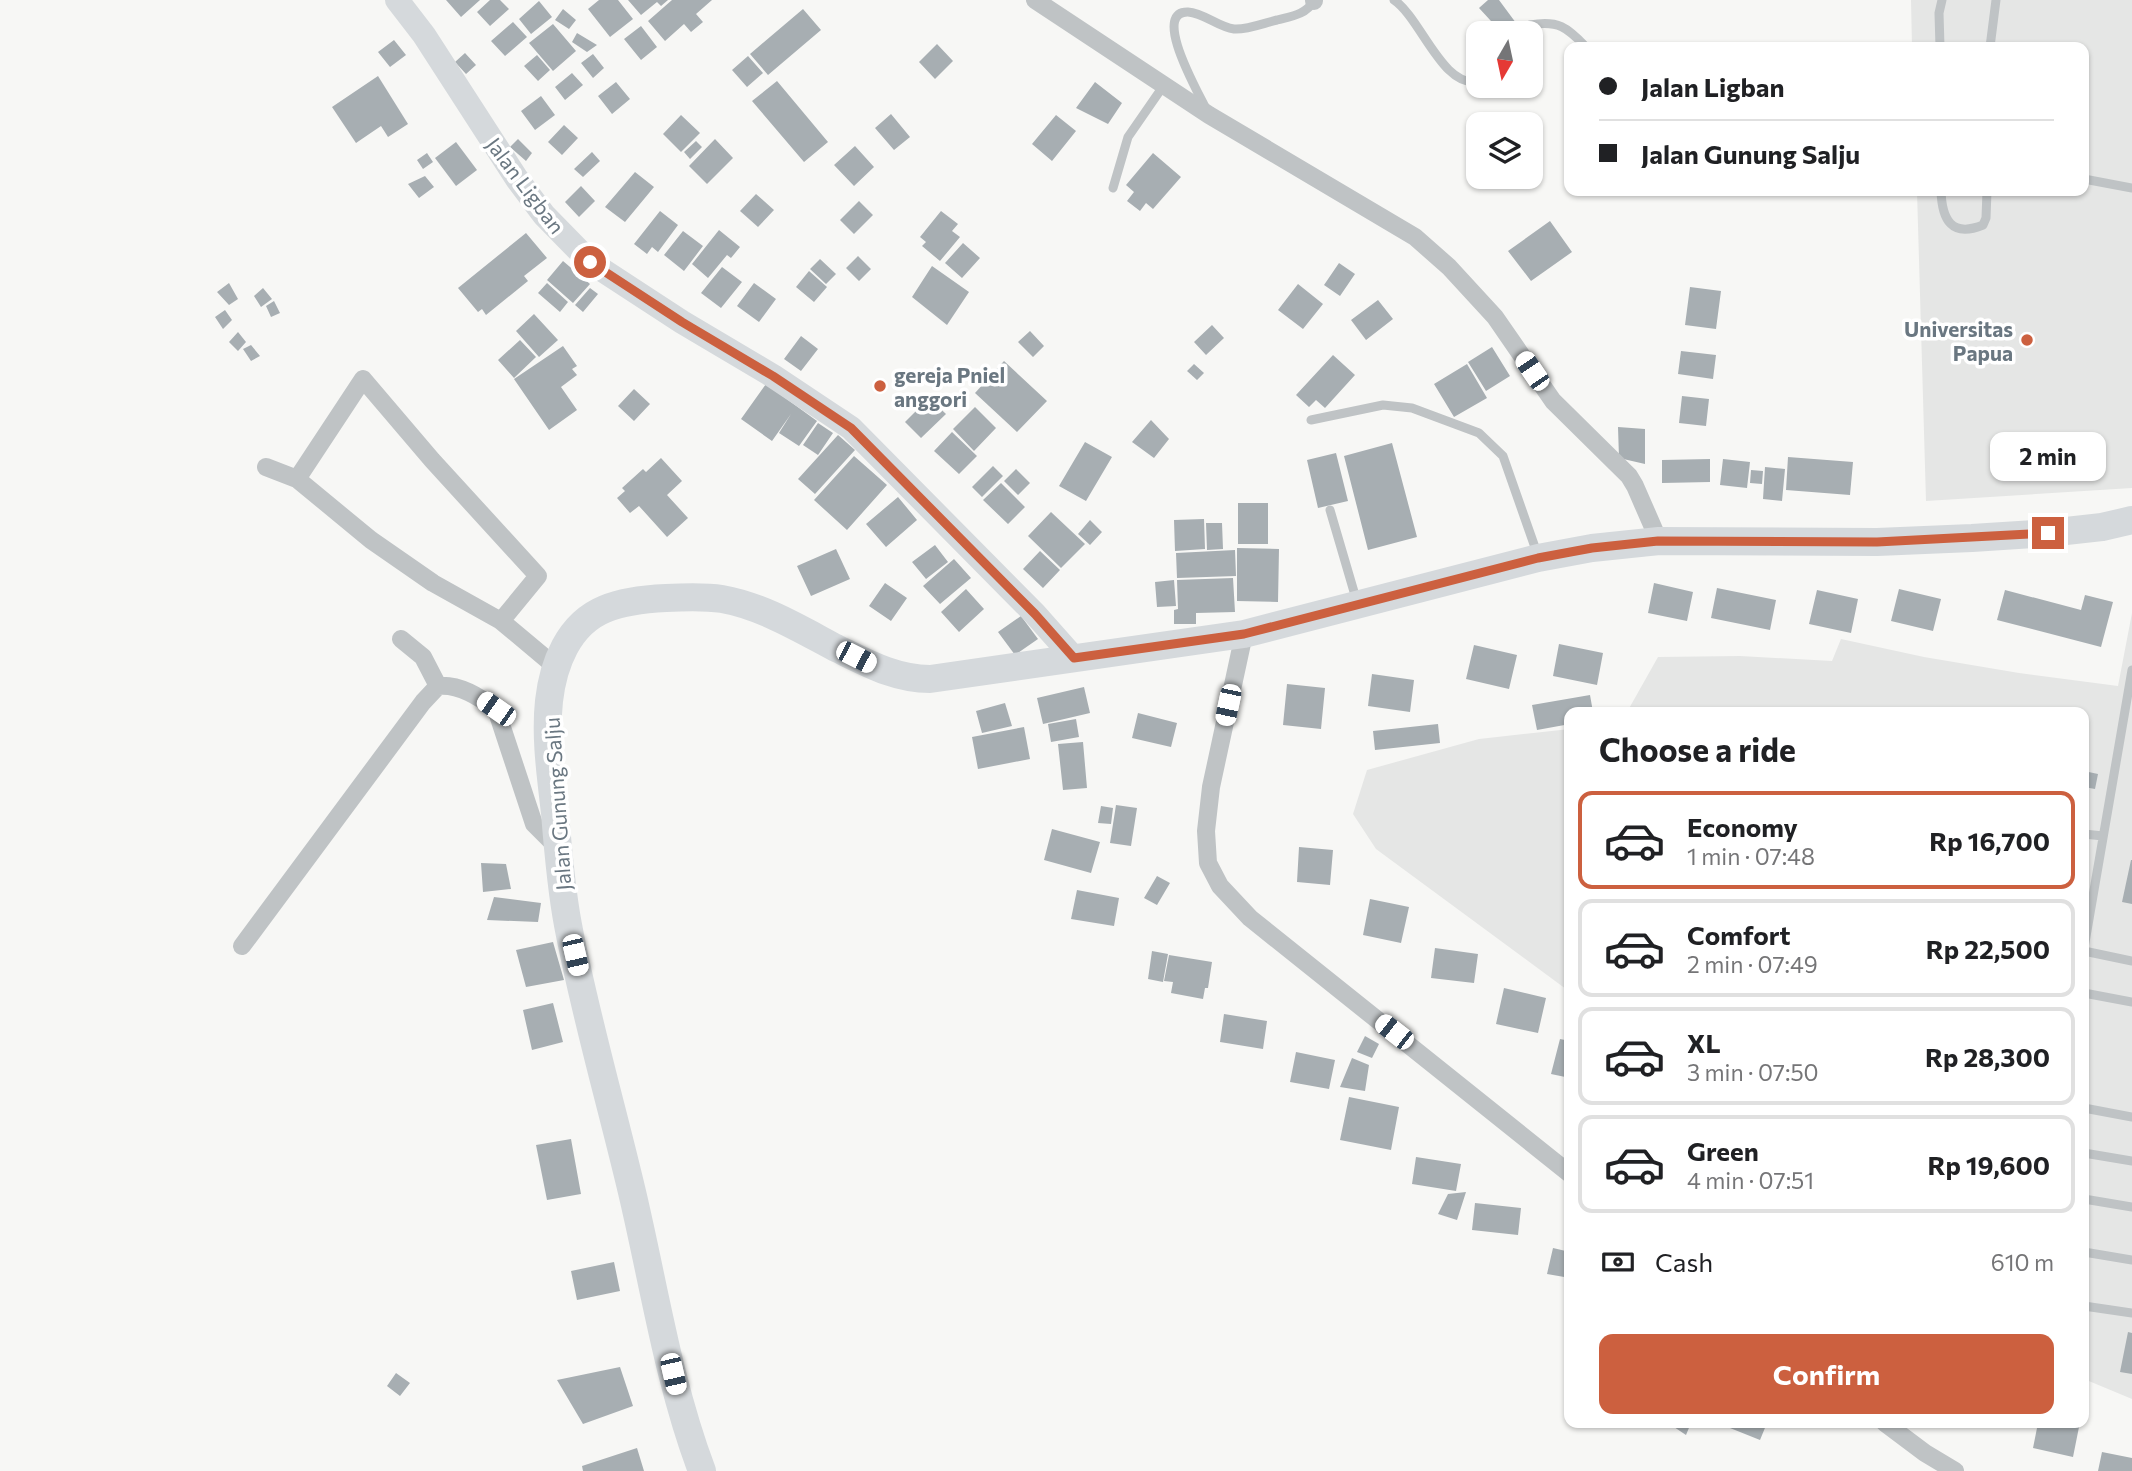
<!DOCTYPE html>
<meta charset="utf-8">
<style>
:root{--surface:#fff;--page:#f2f2f2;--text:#202124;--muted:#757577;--line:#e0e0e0;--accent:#cc603f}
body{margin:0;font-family:Commissioner,sans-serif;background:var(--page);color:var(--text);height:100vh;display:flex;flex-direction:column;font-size:26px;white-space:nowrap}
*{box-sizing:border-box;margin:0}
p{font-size:23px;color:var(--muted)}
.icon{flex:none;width:38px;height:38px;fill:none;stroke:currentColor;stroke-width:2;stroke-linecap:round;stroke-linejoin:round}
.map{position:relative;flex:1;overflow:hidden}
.details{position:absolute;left:1564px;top:707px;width:525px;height:721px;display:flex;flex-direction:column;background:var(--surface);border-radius:14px;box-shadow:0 2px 5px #0004}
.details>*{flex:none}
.top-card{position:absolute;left:1564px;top:42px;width:525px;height:154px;border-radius:14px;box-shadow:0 2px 5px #0004;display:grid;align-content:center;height:154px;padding:0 35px;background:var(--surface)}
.needle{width:46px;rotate:189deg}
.buttons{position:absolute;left:1466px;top:21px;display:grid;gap:14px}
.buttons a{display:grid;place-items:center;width:77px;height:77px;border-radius:14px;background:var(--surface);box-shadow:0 2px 5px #0004;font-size:35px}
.end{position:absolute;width:32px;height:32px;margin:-16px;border:9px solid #cc603f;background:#fff;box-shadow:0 0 0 4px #fff}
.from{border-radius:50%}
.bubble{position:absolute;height:49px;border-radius:14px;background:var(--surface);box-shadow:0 2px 5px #0004;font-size:23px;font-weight:700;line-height:49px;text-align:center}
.car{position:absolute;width:21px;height:42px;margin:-21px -10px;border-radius:9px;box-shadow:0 0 5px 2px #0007;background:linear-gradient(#fff 24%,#345 0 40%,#fff 0 76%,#345 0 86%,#fff 0)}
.top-card b{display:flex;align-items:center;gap:24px;height:66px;font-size:26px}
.top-card b+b{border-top:2px solid var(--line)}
.top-card i{width:18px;height:18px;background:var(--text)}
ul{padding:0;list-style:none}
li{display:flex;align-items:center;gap:21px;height:98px;margin:0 14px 10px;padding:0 21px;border:4px solid var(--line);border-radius:14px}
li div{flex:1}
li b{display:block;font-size:26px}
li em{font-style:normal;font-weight:700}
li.selected{border-color:var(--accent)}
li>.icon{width:63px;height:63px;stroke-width:1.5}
h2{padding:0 35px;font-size:32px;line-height:84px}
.pay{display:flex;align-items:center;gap:18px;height:77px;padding:0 35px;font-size:26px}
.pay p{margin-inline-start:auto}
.primary-button{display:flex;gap:14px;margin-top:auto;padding:14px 35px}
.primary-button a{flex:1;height:80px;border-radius:14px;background:var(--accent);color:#fff;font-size:28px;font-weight:700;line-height:80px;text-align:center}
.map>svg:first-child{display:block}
.built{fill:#e5e6e5}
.building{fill:#a7aeb2}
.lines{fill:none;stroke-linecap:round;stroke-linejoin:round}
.service{stroke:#bfc3c5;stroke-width:9}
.minor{stroke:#bfc3c5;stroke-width:18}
.secondary{stroke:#d5d9dc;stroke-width:24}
.primary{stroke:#d5d9dc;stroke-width:28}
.route{stroke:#cc603f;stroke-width:9}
.poi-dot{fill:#cc603f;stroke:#fff;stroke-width:2.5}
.labels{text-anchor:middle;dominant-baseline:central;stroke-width:7;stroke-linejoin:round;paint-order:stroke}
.street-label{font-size:21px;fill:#6a7781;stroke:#fff}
.poi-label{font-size:21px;font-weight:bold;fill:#6a7781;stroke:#fff;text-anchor:end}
</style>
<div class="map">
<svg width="2132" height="1471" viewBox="0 0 2132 1471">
<rect width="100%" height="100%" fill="#f7f7f5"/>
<path class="built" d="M1911,0h221v488l-206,13 -9,-310h167v-144h-172z
M2132,613v786l-48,-20v-667h-457l31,-55 82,-1 92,5 9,-22 83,18 95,16 99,13z
M1570,729v263l-194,-143 -23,-35 14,-44 112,-31z"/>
<path class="building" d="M446,0h34l-19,17z
M490,0h10l9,9 -19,17 -13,-14z
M599,0h19l15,19 -23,18 -22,-28z
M628,0h40l-7,6 -4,-4 -16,13z
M672,0h40l-16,14 7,8 -12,10 -7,-8 -19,17 -17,-20z
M1488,0h11l17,23 -14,10 -23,-25z
M539,1l13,16 -21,17 -12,-15z
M563,9l13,11 -7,9 -14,-9z
M803,9l18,21 -53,45 -18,-21z
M513,22l14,15 -22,19 -14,-15z
M553,24l23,27 -23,20 -24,-28z
M641,26l16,21 -16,13 -17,-21z
M577,33l20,12 -10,7 -15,-10z
M394,40l12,15 -16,12 -12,-15z
M937,44l16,17 -18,18 -16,-17z
M465,53l11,12 -10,9 -11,-12z
M593,54l11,14 -11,10 -12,-15z
M537,55l13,15 -12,11 -14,-15z
M748,56l15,17 -16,14 -15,-17z
M572,73l11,12 -18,15 -10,-13z
M378,76l30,48 -20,13 -7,-11 -25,17 -24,-36z
M777,81l51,61 -24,20 -52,-61z
M616,82l14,17 -18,15 -14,-18z
M1095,82l27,21 -14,21 -32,-16z
M541,96l14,19 -20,15 -14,-19z
M891,114l19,23 -16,13 -19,-22z
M681,115l19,18 -19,19 -18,-18z
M1056,115l20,16 -24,30 -20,-17z
M564,125l14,13 -16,17 -14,-13z
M518,139l14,14 -6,8 -16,-14z
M715,139l18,19 -26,26 -18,-18z
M696,141l6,6 -12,12 -6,-7z
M456,142l21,28 -21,16 -21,-28z
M855,146l19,21 -20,19 -20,-21z
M592,152l8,9 -17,16 -9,-8z
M427,153l6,9 -10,7 -6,-9z
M1153,153l28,24 -28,32 -7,-6 -6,8 -13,-10 7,-9 -8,-7z
M635,172l19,15 -29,35 -20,-15z
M425,176l9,11 -15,11 -11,-14z
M581,186l14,15 -16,16 -14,-15z
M756,194l18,16 -16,17 -18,-16z
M859,201l14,14 -19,19 -14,-14z
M660,211l18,14 -20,27 -6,-5 -5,7 -13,-10z
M941,211l17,13 -6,7 8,6 -20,24 -18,-15 4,-4 -6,-5z
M1550,221l22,31 -41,29 -23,-30z
M719,230l21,17 -9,11 -4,-3 -19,23 -16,-14z
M683,231l20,15 -19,25 -20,-16z
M526,233l21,25 -23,18 4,5 -42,34 -4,-6 -4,3 -20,-24z
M963,243l17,15 -18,20 -17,-15z
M858,256l13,13 -12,12 -13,-13z
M820,259l16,15 -10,10 -16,-15z
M563,261l27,23 -17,19 -26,-23z
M1339,263l16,11 -15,22 -16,-11z
M932,266l37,26 -22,33 -35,-28z
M722,267l20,15 -21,26 -20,-15z
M809,271l18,16 -13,15 -18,-15z
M229,283l9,16 -9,6 -12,-13z
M547,283l21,19 -8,10 -22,-19z
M754,283l22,16 -17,23 -22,-16z
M1298,284l25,20 -20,25 -25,-19z
M1690,287l31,4 -5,38 -31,-4z
M263,288l9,11 -11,8 -7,-11z
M590,288l8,6 -15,18 -8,-7z
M1378,300l15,19 -27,21 -15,-20z
M274,301l6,12 -9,4 -5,-11z
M225,310l7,10 -9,9 -8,-12z
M534,314l24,26 -19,17 -23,-26z
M1212,325l12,13 -18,17 -12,-13z
M1030,331l14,15 -11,11 -15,-15z
M238,332l8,10 -8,9 -9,-9z
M801,336l17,13 -17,22 -17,-12z
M520,340l16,17 -22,21 -16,-18z
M251,345l9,11 -9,5 -8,-12z
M563,346l14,20 -5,3 5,6 -16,12 16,23 -28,20 -35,-51z
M1492,347l18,29 -24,15 -18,-29z
M1681,351l35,4 -3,24 -35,-5z
M1333,355l22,20 -30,33 -9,-8 -7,7 -13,-12z
M1004,361l43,40 -30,31 -42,-39z
M1194,364l10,9 -7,7 -10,-9z
M1467,364l20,34 -33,19 -20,-33z
M766,384l51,37 -18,25 -20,-13 12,-19 -19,27 -31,-22z
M634,389l16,15 -16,17 -16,-15z
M1682,396l27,3 -3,27 -27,-3z
M929,398l17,16 -25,24 -16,-16z
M975,407l21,21 -22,23 -21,-22z
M1151,420l18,19 -15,19 -22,-16z
M818,423l15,10 -15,22 -15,-10z
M1618,427l27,2v35l-26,-6z
M952,432l25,24 -18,18 -25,-23z
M838,435l17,15 -40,44 -17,-15z
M1085,442l27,15 -26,44 -27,-15z
M1392,443l25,94 -49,13 -24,-94z
M1336,453l12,48 -30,7 -11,-48z
M854,456l33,29 -40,45 -33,-30z
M1788,457l65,5 -3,33 -64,-5z
M661,458l21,23 -15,14 21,23 -21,19 -28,-31 -9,7 -13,-15 8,-7 -3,-3 21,-19 3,3z
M1710,459v23l-48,1v-23z
M1723,459l27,3 -3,26 -27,-3z
M993,466l10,10 -21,21 -10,-10z
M1765,467l20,2 -3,32 -19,-2z
M1016,469l14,14 -12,12 -14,-14z
M1751,470l12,1 -1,13 -12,-1z
M1001,483l24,24 -17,17 -25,-24z
M898,497l19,23 -31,27 -20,-23z
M1238,503h30v41h-30z
M1051,512l34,32 -24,24 -33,-32z
M1204,519l1,30 -30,2 -1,-31z
M1090,520l12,12 -12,13 -12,-11z
M1206,523h16l1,26 -16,1z
M935,545l13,17 -22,17 -14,-17z
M1237,548l42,1 -1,53 -41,-1z
M836,549l14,30 -39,17 -14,-30z
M1235,550l1,26 -59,2 -1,-25z
M1040,551l20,19 -17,18 -20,-19z
M954,559l17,19 -31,26 -17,-18z
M1233,578l2,34 -39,1v11h-22v-14l4,-1 -1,-29z
M1174,580l2,26 -19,1 -2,-25z
M885,583l22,15 -16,23 -22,-15z
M1654,583l39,9 -6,29 -39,-8z
M1717,588l59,12 -6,30 -59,-12z
M966,589l18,20 -25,23 -18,-20z
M1899,589l42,10 -8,32 -42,-10z
M1817,590l41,9 -7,34 -42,-9z
M2005,590l76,20 4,-15 28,7 -12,45 -104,-27z
M1021,616l17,23 -23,16 -17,-23z
M1559,644l44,9 -6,32 -44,-9z
M1474,645l43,10 -8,34 -43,-10z
M1372,674l42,6 -4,32 -42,-6z
M1287,684l38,4 -4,41 -38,-4z
M1084,687l6,26 -47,11 -6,-26z
M1590,695l3,17h-23v12l-33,6 -5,-25z
M1005,703l7,23 -30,7 -6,-22z
M1138,713l39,10 -6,24 -39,-9z
M1076,719l3,18 -28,5 -3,-18z
M1438,724l2,19 -65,7 -2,-19z
M1024,727l6,32 -52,10 -6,-32z
M1083,742l4,46 -24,2 -5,-46z
M2084,771l14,3 -3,15 -11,-2z
M1116,805l21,3 -6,38 -21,-3z
M1101,806l12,2 -2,16 -13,-1z
M1052,829l48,13 -9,31 -47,-13z
M1299,847l34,3 -3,35 -33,-3z
M2131,860h1v44l-10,-2z
M481,863l25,1 5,25 -28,3z
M1157,876l13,7 -13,22 -13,-7z
M1077,890l42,8 -5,28 -43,-7z
M494,897l47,6 -3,19 -51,-2z
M1370,899l39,8 -8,36 -38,-8z
M553,942l11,38 -38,7 -10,-37z
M1435,948l43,6 -4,29 -43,-5z
M1152,951l16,3 -5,28 -15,-3z
M1169,955l43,7 -4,26h-3l-2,11 -32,-6 2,-11 -9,-1z
M1504,988l42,10 -8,35 -42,-9z
M553,1003l10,39 -31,8 -9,-40z
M1224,1014l43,7 -4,28 -43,-7z
M1365,1036l14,8 -7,14 -15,-6z
M1560,1039l10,2v37l-19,-4z
M1296,1052l39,8 -6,29 -39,-7z
M1352,1058l17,7 -4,26 -25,-4z
M1349,1097l50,10 -8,43 -51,-10z
M571,1139l10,55 -34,6 -11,-55z
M1416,1157l45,7 -5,27 -44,-7z
M1466,1192l-9,28 -19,-6 10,-20z
M1475,1203l46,5 -3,27 -46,-5z
M1553,1248l17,4v26l-23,-4z
M614,1262l6,29 -43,9 -6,-29z
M2128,1332l4,1v41l-12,-2z
M620,1367l13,39 -50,18 -26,-44z
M396,1373l14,10 -10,13 -13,-10z
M1668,1423h23l-5,12z
M1726,1423h41l-7,17 -35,-14z
M2038,1423h21l20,4 -6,30 -40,-9z
M637,1448l7,23h-61l-1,-5z
M2102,1452l30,6v13h-34z"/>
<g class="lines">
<path class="service" d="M1394,0c27,18 49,90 85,81
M1524,33l6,-8c28,-5 37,2 56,22
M1940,47l-1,-34 3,-13
M1990,47l6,-47
M1207,111c-6,-14 -57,-100 -19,-99 16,1 30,15 46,17 13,1 30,-6 43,-9 15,-4 28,-5 37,-19
M2084,179l48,9
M1113,188l15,-51 36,-52
M1941,191c1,28 10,47 42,34l3,-7 1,-27
M1311,420l72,-15 29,3 67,25 24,23 34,97
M1330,510l27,92
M2084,834l19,2
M2084,948l48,-278
M2084,951l48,10
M2084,993l48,9
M2084,1108l48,9
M2084,1153l48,8
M2084,1199l48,8
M2084,1252l48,8
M2084,1306l48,7"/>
<path class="minor" d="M1035,0l174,115 206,122 34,30 46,50 58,84 76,75 6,10 24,55
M1314,0v1
M266,467l31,12 74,61 62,43 68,38 55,46
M297,479l66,-100 69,81 106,116 -37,45
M1244,634l-33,153 -5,44 2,32 12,23 30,32 320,256
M401,639l22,18 15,29
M242,946l181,-244 15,-16c22,-2 41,11 58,23l38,115 24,24
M1885,1423l40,30 30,18"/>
<path class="secondary" d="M397,0l27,35 93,144 27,36 46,47 92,60 91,54 78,52 184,186 39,44"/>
<path class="primary" d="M702,1471c-34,-90 -48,-186 -70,-279 -21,-89 -47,-177 -64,-267 -7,-37 -10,-74 -13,-112 -4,-36 -10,-75 -6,-112 4,-36 19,-77 56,-92 19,-8 40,-10 61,-11 18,-1 37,-2 56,1 40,7 78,30 114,49 31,15 59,31 94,31l314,-45 294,-76 54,-10 67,-7 218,1 95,-4 76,-5 54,-6 30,-7"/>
</g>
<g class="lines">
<path class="route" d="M590,262l92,60 91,54 78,52 184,186 39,44 170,-24 294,-76 54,-10 66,-7 219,1 171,-9"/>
</g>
<g class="poi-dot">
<circle cx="2027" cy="340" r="7"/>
<circle cx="880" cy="386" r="7"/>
</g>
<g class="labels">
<g class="street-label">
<text transform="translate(526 185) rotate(53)">Jalan Ligban</text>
<text transform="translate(557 804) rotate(-94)">Jalan Gunung Salju</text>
</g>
<g class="poi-label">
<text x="2013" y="328">Universitas<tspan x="2013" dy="24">Papua</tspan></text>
<text x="894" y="374" text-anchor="start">gereja Pniel<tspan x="894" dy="24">anggori</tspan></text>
</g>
</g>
</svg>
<div class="buttons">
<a><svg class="needle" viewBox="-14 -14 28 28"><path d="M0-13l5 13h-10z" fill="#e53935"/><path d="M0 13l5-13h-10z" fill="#757577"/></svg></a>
<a><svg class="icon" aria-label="layers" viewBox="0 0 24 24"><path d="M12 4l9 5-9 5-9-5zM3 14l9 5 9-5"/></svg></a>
</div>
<i class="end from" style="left:590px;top:262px"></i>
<i class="end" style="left:2048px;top:533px"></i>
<div class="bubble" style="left:1990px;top:432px;width:116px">2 min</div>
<i class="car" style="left:1532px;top:371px;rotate:326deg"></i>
<i class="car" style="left:856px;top:657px;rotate:117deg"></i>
<i class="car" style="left:1228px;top:705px;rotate:192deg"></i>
<i class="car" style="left:496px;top:709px;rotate:305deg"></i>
<i class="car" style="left:575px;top:955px;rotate:167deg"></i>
<i class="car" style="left:1394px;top:1032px;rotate:308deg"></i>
<i class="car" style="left:673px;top:1374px;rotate:167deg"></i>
<div class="top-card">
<b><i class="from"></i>Jalan Ligban</b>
<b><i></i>Jalan Gunung Salju</b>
</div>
<section class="details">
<h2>Choose a ride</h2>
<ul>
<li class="selected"><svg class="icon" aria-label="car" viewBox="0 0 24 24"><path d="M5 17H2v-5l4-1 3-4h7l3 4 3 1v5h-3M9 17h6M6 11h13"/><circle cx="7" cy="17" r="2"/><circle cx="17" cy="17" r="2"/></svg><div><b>Economy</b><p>1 min · 07:48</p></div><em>Rp 16,700</em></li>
<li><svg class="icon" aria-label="car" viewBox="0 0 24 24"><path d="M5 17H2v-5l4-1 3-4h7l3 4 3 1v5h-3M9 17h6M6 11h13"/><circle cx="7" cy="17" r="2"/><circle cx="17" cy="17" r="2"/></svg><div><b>Comfort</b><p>2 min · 07:49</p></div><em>Rp 22,500</em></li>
<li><svg class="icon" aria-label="car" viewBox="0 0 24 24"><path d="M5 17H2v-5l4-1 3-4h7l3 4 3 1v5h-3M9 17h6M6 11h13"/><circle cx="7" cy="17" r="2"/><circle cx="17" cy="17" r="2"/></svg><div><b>XL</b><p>3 min · 07:50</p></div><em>Rp 28,300</em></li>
<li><svg class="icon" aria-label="car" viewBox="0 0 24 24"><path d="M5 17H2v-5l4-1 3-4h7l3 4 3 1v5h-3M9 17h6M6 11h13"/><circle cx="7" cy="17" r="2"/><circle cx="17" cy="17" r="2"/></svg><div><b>Green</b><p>4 min · 07:51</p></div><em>Rp 19,600</em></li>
</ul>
<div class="pay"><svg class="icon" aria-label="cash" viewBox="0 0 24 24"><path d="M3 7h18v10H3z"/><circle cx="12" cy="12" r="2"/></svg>Cash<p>610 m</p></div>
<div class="primary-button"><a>Confirm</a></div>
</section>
</div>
